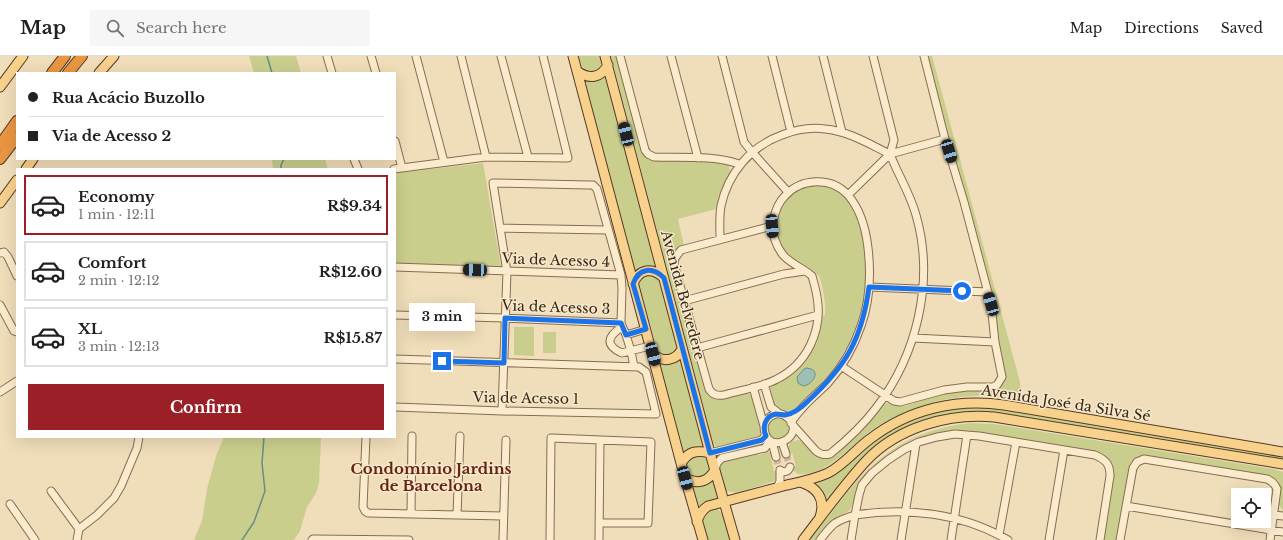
<!DOCTYPE html>
<meta charset="utf-8">
<style>
:root{--surface:#fff;--page:#f6f6f6;--text:#202124;--muted:#757577;--line:#e0e0e0;--accent:#9a1f27}
body{margin:0;font-family:"Libre Baskerville",serif;background:var(--page);color:var(--text);height:100vh;display:flex;flex-direction:column;font-size:15px;white-space:nowrap}
*{box-sizing:border-box;margin:0}
p{font-size:13px;color:var(--muted)}
.icon{flex:none;width:22px;height:22px;fill:none;stroke:currentColor;stroke-width:2;stroke-linecap:round;stroke-linejoin:round}
.map{position:relative;flex:1;overflow:hidden}
.sheet{position:absolute;left:16px;top:112px;width:380px;height:270px;display:flex;flex-direction:column;background:var(--surface);border-radius:0px;box-shadow:0 4px 16px #0002}
.sheet>*{flex:none}
.guide{position:absolute;left:16px;top:16px;width:380px;height:88px;border-radius:0px;box-shadow:0 4px 16px #0002;display:grid;align-content:center;height:88px;padding:0 12px;background:var(--surface)}
.buttons{position:absolute;left:1231px;top:432px;display:grid;gap:8px}
.buttons a{display:grid;place-items:center;width:40px;height:40px;border-radius:0px;background:var(--surface);box-shadow:0 4px 16px #0002;font-size:20px}
.end{position:absolute;width:18px;height:18px;margin:-9px;border:5px solid #1a73e8;background:#fff;box-shadow:0 0 0 2px #fff}
.from{border-radius:50%}
.bubble{position:absolute;height:28px;border-radius:0px;background:var(--surface);box-shadow:0 4px 16px #0002;font-size:13px;font-weight:800;line-height:28px;text-align:center}
.car{position:absolute;width:12px;height:24px;margin:-12px -6px;border-radius:5px;box-shadow:0 0 3px 1px #0007;background:linear-gradient(#222 24%,#8ab4d8 0 40%,#222 0 76%,#8ab4d8 0 86%,#222 0)}
.guide b{display:flex;align-items:center;gap:14px;height:38px;font-size:15px}
.guide b+b{border-top:1px solid var(--line)}
.guide i{width:10px;height:10px;background:var(--text)}
ul{padding:7px 0 0;list-style:none}
li{display:flex;align-items:center;gap:12px;height:60px;margin:0 8px 6px;padding:0 4px;border:2px solid var(--line);border-radius:0px}
li div{flex:1}
li b{display:block;font-size:15px}
li em{font-style:normal;font-weight:800}
li.current{border-color:var(--accent)}
li>.icon{width:36px;height:36px;stroke-width:1.5}
.button{display:flex;gap:8px;margin-top:auto;padding:8px 12px}
.button a{flex:1;height:46px;border-radius:0px;background:var(--accent);color:#fff;font-size:16px;font-weight:800;line-height:46px;text-align:center}
header{display:flex;align-items:center;gap:24px;box-sizing:border-box;height:56px;padding:0 20px;background:var(--surface);border-bottom:1px solid var(--line)}
header strong{font-size:19px}
nav{display:flex;gap:22px;margin-inline-start:auto;font-size:14px}
.search{width:280px;height:36px;background:var(--page);display:flex;align-items:center;gap:10px;box-sizing:border-box;padding:0 14px;border-radius:0px;color:var(--muted);font-size:15px}
.map>svg:first-child{display:block}
.green{fill:#cace8d}
.water{fill:#9ec0b4;stroke:#668e82}
.lines{fill:none;stroke-linecap:round;stroke-linejoin:round}
.stream{stroke:#668e82;stroke-width:1.5}
.minor-tunnel{stroke:#cbb899;stroke-width:7;stroke-dasharray:7 3.5;stroke-linecap:butt}
.minor-casing{stroke:#886c53;stroke-width:9}
.major-casing{stroke:#543a28;stroke-width:11}
.highway-casing{stroke:#543a28;stroke-width:12}
.minor{stroke:#fbebcd;stroke-width:7}
.major{stroke:#f8d18d;stroke-width:9}
.highway{stroke:#e89642;stroke-width:10}
.route{stroke:#1a73e8;stroke-width:5}
.labels{text-anchor:middle;dominant-baseline:central;stroke-width:3;stroke-linejoin:round;paint-order:stroke}
.street-label{font-size:14px;fill:#352519;stroke:#f7e8c9}
.neighbourhood-label{font-size:15px;font-weight:bold;fill:#652216;stroke:#f7e8c9}
</style>
<header>
<strong>Map</strong>
<div class="search"><svg class="icon" aria-label="search" viewBox="0 0 24 24"><circle cx="10" cy="10" r="6"/><path d="M15 15l6 6"/></svg>Search here</div>
<nav><a>Map</a><a>Directions</a><a>Saved</a></nav>
</header>
<div class="map">
<svg width="1283" height="484" viewBox="0 0 1283 484">
<rect width="100%" height="100%" fill="#f0ddb9"/>
<path class="green" d="M249,0h47l5,17h-47z
M578,0h23c2,12 0,14 -11,18l-7,-4z
M611,0h5l25,91 6,9 76,5 6,3 1,8 -8,16 -6,21 -38,10 6,27c-7,2 -11,6 -13,14l37,133 37,-1 5,2 3,5 8,32 -2,8 -42,9 -4,-5z
M927,0h5l88,326 1,10 -2,6 -6,1c-12,-1 -25,-4 -37,-3 -33,1 -64,11 -93,27 -26,13 -54,55 -85,51l-4,-3 -2,-4 4,-1 -4,-13 -3,1c-2,-6 -1,-10 4,-13l6,-1 2,1 16,15 9,2 41,-35 16,-19c7,-3 14,2 22,2l29,-10 28,-5 38,-5 4,-6 -8,-38 -5,-47z
M606,17l53,198 -24,2 -53,-196z
M272,103h53l3,10h-55z
M483,107l18,104 -106,-3v-91z
M818,129c25,3 32,15 40,37 18,50 5,108 -27,150 -10,13 -22,24 -34,35 -8,6 -20,6 -25,-5 -1,-4 -2,-9 -3,-13l48,-52 5,-21 3,-1c1,-14 -2,-26 -6,-39 -4,-2 -6,-5 -10,-8 -4,-3 -10,-3 -14,-6 -6,-4 -11,-10 -15,-16 -13,-21 0,-47 20,-58 5,-2 13,-2 18,-3z
M649,218l7,3 3,5 19,62 -1,9 -12,4 -7,-5 -1,-2c-3,-10 -5,-21 -9,-31 -4,-12 -13,-28 -8,-41z
M514,271h20v29l-20,-1z
M543,276h13v21h-13z
M682,300l25,94 -24,6 -25,-95z
M985,350l298,48v9l-297,-50 -88,22 -73,70 -14,-23 62,-42 31,-18 37,-13z
M767 373a11 11 0 1 1 22 0a11 11 0 1 1-22 0Z
M972,367l22,1 280,45 9,3v39l-3,-5h-2l2,-14 -4,-11 -141,-22 -5,8 -13,73h-14l10,-68c-1,-10 -7,-16 -16,-20l-119,-20 -19,-1 -39,8 -62,46 -4,16 -4,9 -19,12 -15,18h-6c48,-61 77,-109 162,-117z
M224,381h97l-2,46 -3,10 -9,14 -7,24 -6,9h-100l8,-19 5,-32 9,-33z
M764,394l8,2 2,5 -3,1 3,13h3v8l-2,2 -39,12 -10,-2c-5,-8 -11,-21 -5,-29l37,-11 1,4 6,-2z
M686 411a12 12 0 1 1 24 0a12 12 0 1 1-24 0Z
M714,421l6,23 -22,10 -7,-26z
M715,452c12,5 12,21 15,32h-25l-4,-17 5,-12z"/>
<path class="water" d="M806,312c17,1 7,17 -3,18l-5,-3 -1,-6 7,-8z"/>
<g class="lines">
<path class="stream" d="M267,0l5,17
M281,113v-4l3,-6
M242,484l12,-18 11,-31 -3,-28 2,-26"/>
<path class="minor-tunnel" d="M786,398l4,13
M776,401l4,13"/>
<defs>
<path id="minor" d="M327,0l5,17
M371,0l5,17
M416,0l28,106
M461,0l25,101
M501,0l27,101
M620,0l25,94 3,4 6,3c28,1 58,-2 85,7
M671,0l27,102
M722,0l22,86 8,10 36,40
M772,0l19,76
M823,0l19,76
M395,85l7,27
M890,98l55,-15
M354,103l4,10
M394,113l92,-12 82,1 -25,-102
M848,139l42,-41 4,-14 -21,-84
M772,170l-91,24 -6,8 -1,6 35,125c4,6 8,7 15,6 16,-5 39,-8 53,-16 30,-15 46,-49 40,-82 -1,-7 -3,-14 -5,-21 -9,-8 -21,-12 -29,-21 -7,-9 -12,-22 -10,-34 2,-9 5,-18 11,-24 16,-19 47,-21 64,-2 12,14 18,35 20,53 3,26 2,53 -7,78 -7,21 -18,40 -33,57 -13,13 -28,24 -37,40
M500,172l108,2
M720,183c0,-11 -1,-22 1,-33 7,-33 30,-60 61,-71 13,-5 29,-8 43,-6 23,2 44,15 65,25
M0,197l4,-1 4,5 9,19
M395,211l226,8
M869,231l119,5
M684,245l100,-27 21,-3
M0,249l14,26 3,1
M395,259l110,3 116,5
M622,271c-14,9 -18,18 0,26l28,-7
M626,279l20,-6
M913,282l82,4
M697,292l121,-33
M395,303l244,8 7,5 1,4 9,38 -154,-3 -107,-4
M841,310l53,35 6,1 44,-12 23,-3h26l4,-2 5,-8 -7,-35 -4,-38 -27,-102 -19,-63 -21,-83
M764,328l7,23 9,7
M753,331l11,39c1,33 44,10 24,-8 -10,-9 -21,-2 -24,8
M0,336l17,-11
M502,355l5,-139 -14,-89 96,2h4l4,4 24,86 1,14 -1,34 5,12 5,16 3,16
M792,368l24,27c5,4 8,4 14,3 16,-13 34,-30 46,-46 41,-53 59,-127 40,-193 -6,-22 -18,-40 -26,-61
M366,381l-3,70 2,4 3,2 135,3
M772,386l4,15
M782,386l4,12
M710,397l52,-13 3,-4
M715,414l2,-7 5,-5 43,-10 5,-7
M777,432l3,-7v-11c4,3 8,2 10,-3
M51,435l28,38
M10,448l25,36
M1126,450l157,26
M411,458l1,-78
M457,459l3,-79
M1274,459l9,1
M999,479l17,-93
M77,484l2,-11 18,-14 17,-17 7,-12 16,-38 2,-11
M312,484l1,-1 96,1
M503,484l3,-100
M550,484l1,-102 100,4 -3,81h-49
M599,484l1,-100
M820,484c13,-17 15,-19 35,-25l4,-20 3,-10 10,-12 16,-13 15,-10 16,-8 18,-5 18,-3 24,2 116,19c11,5 15,9 15,21l-10,64
M851,484l4,-25c52,-8 107,-2 153,25
M901,484l15,-96
M951,484l16,-105
M1049,484l15,-90
M1120,484l13,-72 4,-6 7,-3 123,20c5,2 8,5 10,10l-7,51"/>
<path id="major" d="M573,0l112,422 18,62
M605,0l105,397 25,87
M577,15c12,9 24,7 31,-6
M99,17l15,-17
M0,31l23,-31
M26,113l7,-10
M0,147l17,-23
M633,228c6,-16 20,-17 31,-6
M653,298c10,9 23,7 29,-5
M681,407c8,-12 15,-13 29,-10
M685,422c12,7 23,4 30,-8
M800,426c17,5 26,17 20,35
M697,466c2,-8 5,-12 11,-16 26,-7 53,-14 79,-21 14,-3 28,-6 41,-12 16,-8 28,-24 42,-34 39,-30 87,-41 134,-34l279,47
M803,484c20,-26 40,-54 63,-79 32,-34 83,-48 128,-44l289,47"/>
<path id="highway" d="M52,17l13,-17
M68,17l14,-17
M0,89l17,-24
M0,103l17,-22"/>
</defs>
<use href="#minor" class="minor-casing"/>
<use href="#major" class="major-casing"/>
<use href="#highway" class="highway-casing"/>
<use href="#minor" class="minor"/>
<use href="#major" class="major"/>
<use href="#highway" class="highway"/>
</g>
<g class="lines">
<path class="route" d="M442,305l62,2 1,-45 116,5 5,12 20,-6 -13,-45c6,-17 20,-17 31,-6l46,175 52,-13 4,-4c-4,-9 -1,-20 10,-22 3,0 6,1 9,1 8,-1 17,-8 23,-14 38,-35 54,-62 61,-114l93,4"/>
</g>
<g class="labels">
<g class="street-label">
<text transform="translate(556 204) rotate(2)">Via de Acesso 4</text>
<text transform="translate(683 239) rotate(75)">Avenida Belvedere</text>
<text transform="translate(556 251) rotate(2)">Via de Acesso 3</text>
<text transform="translate(526 342) rotate(1)">Via de Acesso 1</text>
<text transform="translate(1066 347) rotate(9)">Avenida José da Silva Sé</text>
</g>
<g class="neighbourhood-label">
<text x="431" y="412">Condomínio Jardins<tspan x="431" dy="17">de Barcelona</tspan></text>
</g>
</g>
</svg>
<div class="buttons">
<a><svg class="icon" aria-label="locate" viewBox="0 0 24 24"><circle cx="12" cy="12" r="6"/><path d="M12 2v4M12 18v4M2 12h4M18 12h4"/></svg></a>
</div>
<i class="end from" style="left:962px;top:235px"></i>
<i class="end" style="left:442px;top:305px"></i>
<div class="bubble" style="left:409px;top:247px;width:66px">3 min</div>
<i class="car" style="left:626px;top:78px;rotate:346deg"></i>
<i class="car" style="left:949px;top:95px;rotate:163deg"></i>
<i class="car" style="left:772px;top:170px;rotate:175deg"></i>
<i class="car" style="left:475px;top:214px;rotate:272deg"></i>
<i class="car" style="left:991px;top:248px;rotate:344deg"></i>
<i class="car" style="left:653px;top:298px;rotate:165deg"></i>
<i class="car" style="left:685px;top:422px;rotate:165deg"></i>
<div class="guide">
<b><i class="from"></i>Rua Acácio Buzollo</b>
<b><i></i>Via de Acesso 2</b>
</div>
<section class="sheet">
<ul>
<li class="current"><svg class="icon" aria-label="car" viewBox="0 0 24 24"><path d="M5 17H2v-5l4-1 3-4h7l3 4 3 1v5h-3M9 17h6M6 11h13"/><circle cx="7" cy="17" r="2"/><circle cx="17" cy="17" r="2"/></svg><div><b>Economy</b><p>1 min · 12:11</p></div><em>R$9.34</em></li>
<li><svg class="icon" aria-label="car" viewBox="0 0 24 24"><path d="M5 17H2v-5l4-1 3-4h7l3 4 3 1v5h-3M9 17h6M6 11h13"/><circle cx="7" cy="17" r="2"/><circle cx="17" cy="17" r="2"/></svg><div><b>Comfort</b><p>2 min · 12:12</p></div><em>R$12.60</em></li>
<li><svg class="icon" aria-label="car" viewBox="0 0 24 24"><path d="M5 17H2v-5l4-1 3-4h7l3 4 3 1v5h-3M9 17h6M6 11h13"/><circle cx="7" cy="17" r="2"/><circle cx="17" cy="17" r="2"/></svg><div><b>XL</b><p>3 min · 12:13</p></div><em>R$15.87</em></li>
</ul>
<div class="button"><a>Confirm</a></div>
</section>
</div>
